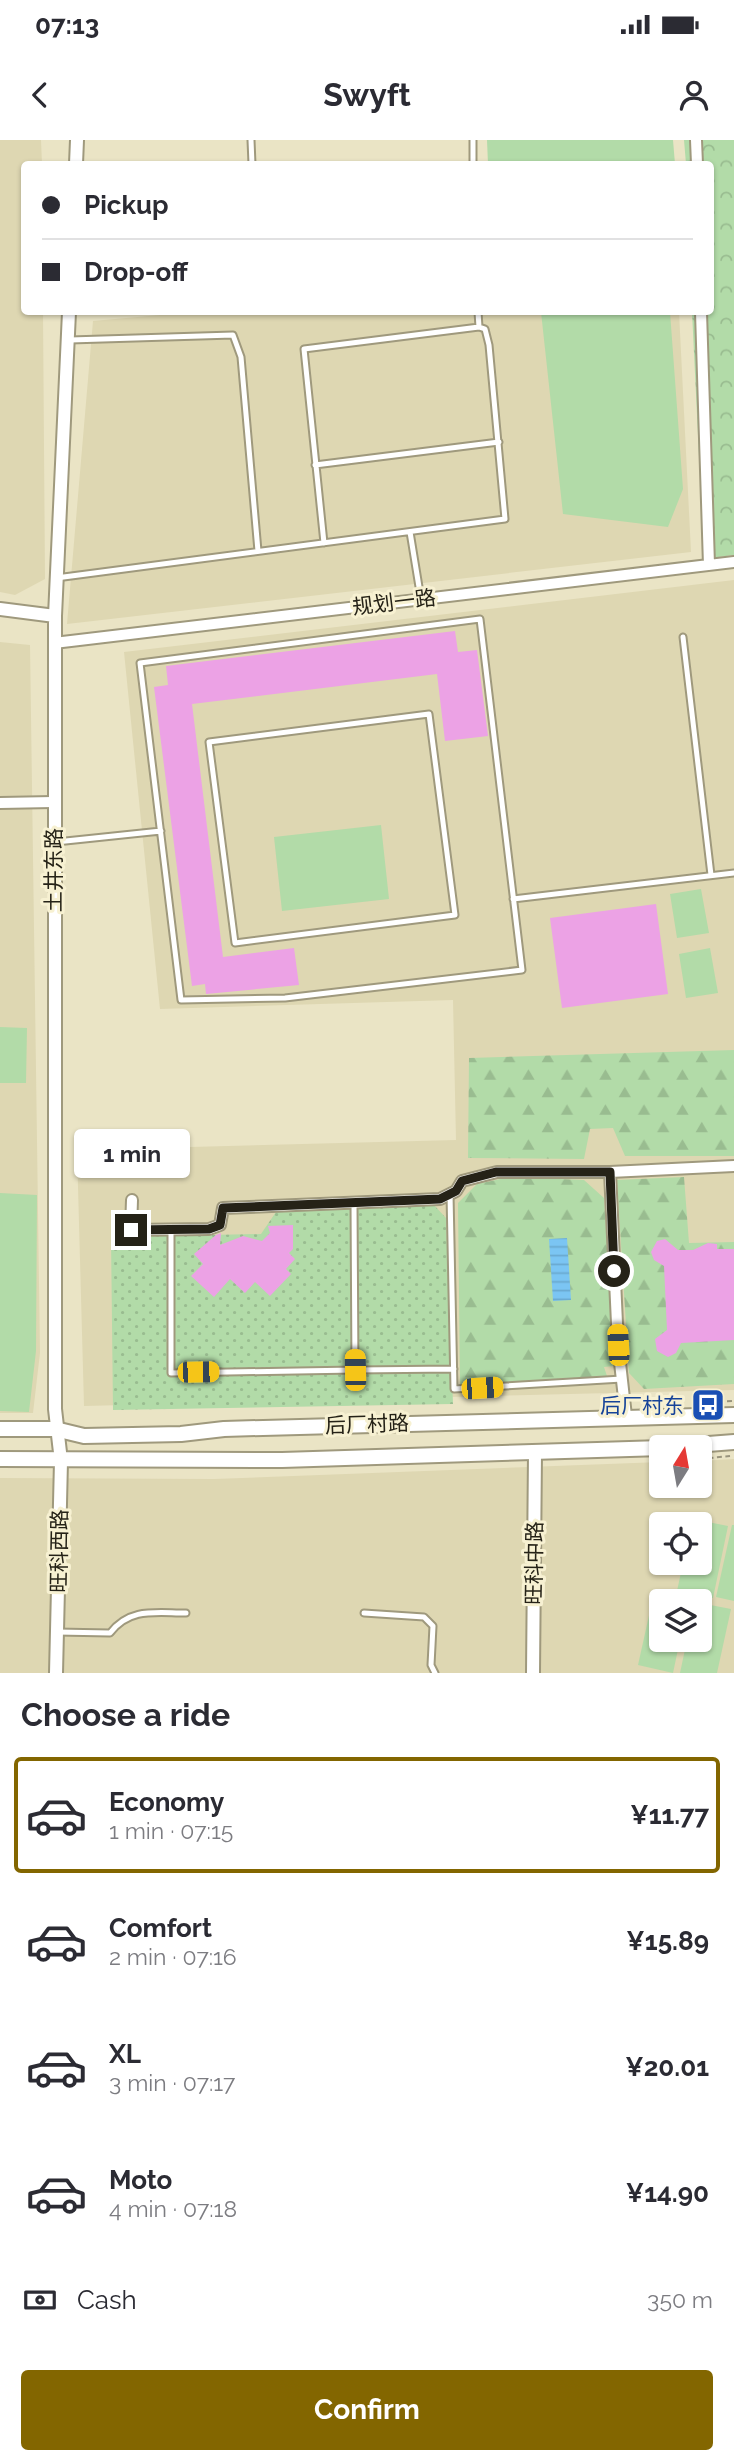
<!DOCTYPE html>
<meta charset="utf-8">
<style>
:root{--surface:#fff;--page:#f2f2f3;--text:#2b2b33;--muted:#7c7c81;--line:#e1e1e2;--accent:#836600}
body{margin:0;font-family:Raleway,"Noto Sans SC",sans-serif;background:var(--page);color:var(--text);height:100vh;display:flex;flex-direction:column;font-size:26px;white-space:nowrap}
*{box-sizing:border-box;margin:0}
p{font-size:23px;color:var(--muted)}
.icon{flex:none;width:38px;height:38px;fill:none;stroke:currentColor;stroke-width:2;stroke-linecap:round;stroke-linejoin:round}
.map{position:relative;height:1533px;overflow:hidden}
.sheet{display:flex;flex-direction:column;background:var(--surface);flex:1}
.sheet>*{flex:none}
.hud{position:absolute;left:21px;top:21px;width:693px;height:154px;border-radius:7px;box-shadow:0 2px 5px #0004;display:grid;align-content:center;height:154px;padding:0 21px;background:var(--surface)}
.needle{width:46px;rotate:11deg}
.fabs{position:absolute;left:649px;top:1295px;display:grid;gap:14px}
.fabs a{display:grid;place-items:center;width:63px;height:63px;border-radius:7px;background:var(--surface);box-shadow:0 2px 5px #0004;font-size:35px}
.end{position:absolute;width:32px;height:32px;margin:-16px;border:9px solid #252217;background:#fff;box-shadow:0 0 0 4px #fff}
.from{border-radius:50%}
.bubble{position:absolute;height:49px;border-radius:7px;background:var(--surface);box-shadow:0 2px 5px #0004;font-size:23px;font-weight:700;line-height:49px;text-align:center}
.car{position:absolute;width:21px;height:42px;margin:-21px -10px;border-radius:9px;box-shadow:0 0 5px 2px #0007;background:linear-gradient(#f5c518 24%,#345 0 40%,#f5c518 0 76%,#345 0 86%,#f5c518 0)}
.hud b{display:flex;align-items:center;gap:24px;height:66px;font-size:26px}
.hud b+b{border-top:2px solid var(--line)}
.hud i{width:18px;height:18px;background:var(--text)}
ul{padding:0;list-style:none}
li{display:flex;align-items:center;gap:21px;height:116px;margin:0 14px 10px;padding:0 7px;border:4px solid transparent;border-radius:7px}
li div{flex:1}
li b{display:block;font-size:26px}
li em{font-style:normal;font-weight:700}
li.selected{border-color:var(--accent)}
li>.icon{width:63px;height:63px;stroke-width:1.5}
h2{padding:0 21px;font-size:32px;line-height:84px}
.pay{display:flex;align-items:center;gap:18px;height:77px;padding:0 21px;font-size:26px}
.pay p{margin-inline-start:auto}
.action{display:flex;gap:14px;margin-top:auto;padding:14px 21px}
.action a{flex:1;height:80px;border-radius:7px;background:var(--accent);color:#fff;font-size:28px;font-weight:700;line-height:80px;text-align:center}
.status{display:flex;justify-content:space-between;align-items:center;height:49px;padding:0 35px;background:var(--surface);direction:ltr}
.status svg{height:19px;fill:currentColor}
header{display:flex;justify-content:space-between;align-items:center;height:91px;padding:0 21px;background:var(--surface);font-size:32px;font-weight:700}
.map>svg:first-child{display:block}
.built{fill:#ded7b2;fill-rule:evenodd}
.grass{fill:url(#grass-dots)}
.forest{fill:url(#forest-firs)}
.park{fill:url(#park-crowns)}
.garden{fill:#b2dba8}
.water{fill:url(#water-rules)}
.building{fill:#eca2e5}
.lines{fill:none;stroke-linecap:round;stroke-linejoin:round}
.service-casing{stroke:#9f997d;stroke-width:9}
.minor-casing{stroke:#9f997d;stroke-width:14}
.tertiary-casing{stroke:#9f997d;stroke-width:16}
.secondary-casing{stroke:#9f997d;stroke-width:18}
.path{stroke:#99947d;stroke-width:2;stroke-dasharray:5 3.5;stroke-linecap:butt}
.service{stroke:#fff;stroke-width:5}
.minor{stroke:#fff;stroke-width:10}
.tertiary{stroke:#fff;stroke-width:12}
.secondary{stroke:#fff;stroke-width:14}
.route{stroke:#252217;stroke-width:9}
.labels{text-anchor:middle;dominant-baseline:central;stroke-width:6;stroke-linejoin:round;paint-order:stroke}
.street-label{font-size:21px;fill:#252217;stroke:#f7f1d2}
.transit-label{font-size:21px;fill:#164399;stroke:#f7f1d2;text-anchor:end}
</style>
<div class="status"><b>07:13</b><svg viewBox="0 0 49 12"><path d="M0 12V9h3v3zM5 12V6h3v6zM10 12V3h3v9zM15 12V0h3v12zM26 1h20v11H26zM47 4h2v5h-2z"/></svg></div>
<header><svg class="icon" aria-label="back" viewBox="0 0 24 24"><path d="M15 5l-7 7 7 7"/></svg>Swyft<svg class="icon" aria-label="person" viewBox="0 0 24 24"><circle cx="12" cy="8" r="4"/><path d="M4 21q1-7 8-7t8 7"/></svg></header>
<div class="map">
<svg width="734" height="1533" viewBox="0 0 734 1533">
<defs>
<pattern id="grass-dots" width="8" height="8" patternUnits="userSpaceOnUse" patternTransform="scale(1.75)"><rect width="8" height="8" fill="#b2dba8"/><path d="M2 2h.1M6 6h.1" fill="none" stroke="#99bc90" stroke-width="1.8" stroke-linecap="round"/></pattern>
<pattern id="forest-firs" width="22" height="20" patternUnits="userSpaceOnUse" patternTransform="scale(1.75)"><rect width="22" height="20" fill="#b2dba8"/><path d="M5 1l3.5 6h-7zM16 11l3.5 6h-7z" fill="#99bc90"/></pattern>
<pattern id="park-crowns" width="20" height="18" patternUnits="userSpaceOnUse" patternTransform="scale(1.75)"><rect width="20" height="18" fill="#b2dba8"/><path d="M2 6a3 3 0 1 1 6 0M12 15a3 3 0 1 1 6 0" fill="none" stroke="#99bc90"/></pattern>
<pattern id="water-rules" width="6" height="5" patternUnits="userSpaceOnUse" patternTransform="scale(1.75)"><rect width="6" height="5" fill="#7bc5f3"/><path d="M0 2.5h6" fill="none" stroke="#6aa9d0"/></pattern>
</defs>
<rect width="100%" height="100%" fill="#eae4c5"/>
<path class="built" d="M0,0h41l1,24h-18v148h19l2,267 -30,16 -15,-3z
M193,172h486l12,240 -624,72 26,-303z
M734,440v810l-650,16 -7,-256 379,-10 -3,-140 -293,9 -36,-357z
M0,502l30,3 10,708 -7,60h-33z
M734,1319v214h-734v-195l214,1 447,-17 1,24h38v-25zM662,1384h38v39h-38zM662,1461h38v39h-38z"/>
<path class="grass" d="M434,1065l12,13 7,186 -340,6 -2,-173 150,-3 17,-25z"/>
<path class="forest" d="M734,910v106h-109l-12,-28 -23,1 -6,30 -116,-1 1,-100z
M510,1037l74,3 20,18 10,168 -10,1 3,9 -147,9 -2,-182 19,-19z
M684,1037l5,66 45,-1v142l-90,5 -15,-16 -12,-193z"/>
<path class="park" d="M684,0h50v415l-30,4 -12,-247h18v-148h-24z"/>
<path class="garden" d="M487,0h186l2,24h-187z
M541,172h129l13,177 -15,38 -105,-13z
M381,685l8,74 -107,12 -8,-74z
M701,749l8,44 -32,5 -7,-44z
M710,808l8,45 -32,5 -7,-44z
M0,887l27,1 -1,55h-26z
M0,1053l37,2 -1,156 -7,61 -29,-1z
M693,1379l35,7 -15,72 -36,-7 6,-28h17v-39h-8z
M732,1385h2v76l-18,-4z
M654,1453l35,8h-27v39h18l-7,33 -35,-8z
M700,1463l31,6 -14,64h-37l7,-33h13z"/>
<path class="water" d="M567,1098l4,62 -18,1 -4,-62z"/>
<path class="building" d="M455,491l3,21 19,-2 11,86 -43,5 -8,-67 -245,30 31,253 71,-9 5,37 -93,9 -1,-10 -13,2 -38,-299 14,-2 -2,-19z
M656,764l12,90 -106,14 -12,-90z
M293,1085v24l-4,4 6,6 -9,10 5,5 -21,22 -15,-14 -10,11 -15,-14 -16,18 -23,-21 12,-12 -9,-10 22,-19 5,-2 -1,12 23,-9 19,5 8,-8 -2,-7z
M665,1099l13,11h15l15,-7 9,1v5h17v91l-53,3 -5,10 -8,4 -11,-6 -2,-12 12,-9 -3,-64 -10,-6 -3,-8 6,-11z"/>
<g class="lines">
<defs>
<path id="service" d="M251,0l1,24
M473,0v24
M478,172l1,15
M70,200l163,-5 8,22 17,194
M315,325l184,-23
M410,392l11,67
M56,438l449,-59 -16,-174 -4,-16 -6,-2 -175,22 20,194
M480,479l42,351 -237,28 -104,2 -41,-337z
M683,497l28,238
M429,574l26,201 -220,28 -26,-201z
M56,702l105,-11
M513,759l221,-26
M450,1054l4,195 168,-10
M171,1089v144l184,-3 -1,-167
M355,1230l99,-1
M364,1473l60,4 9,9 -2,39 4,8
M57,1492l53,1c20,-26 46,-20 76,-20"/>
<path id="minor" d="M696,0l1,24
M701,172l8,253
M54,503l680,-81
M0,663l53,-1
M610,1032l8,173 8,71
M132,1060l-1,30 78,-1 11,-4 3,-17 217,-9 16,-8 6,-10 35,-9h113l124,-6"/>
<path id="tertiary" d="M76,24l1,-24
M0,469l55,7
M56,1533l5,-212 -6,-52v-793l14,-304
M533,1533l2,-220"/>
<path id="secondary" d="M0,1289h55l29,7 97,-2 43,-5 510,-14
M670,1307l64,-5
M0,1319l282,1 380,-12"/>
</defs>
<use href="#service" class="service-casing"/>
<use href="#minor" class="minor-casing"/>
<use href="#tertiary" class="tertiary-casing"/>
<use href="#secondary" class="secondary-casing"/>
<path class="path" d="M693,1262l41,-1
M700,1319l30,-3"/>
<use href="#service" class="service"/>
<use href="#minor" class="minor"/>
<use href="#tertiary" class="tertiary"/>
<use href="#secondary" class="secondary"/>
</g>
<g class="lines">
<path class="route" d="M131,1090l78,-1 11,-4 3,-17 217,-9 16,-8 6,-10 34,-9h114l4,99"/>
</g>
<defs>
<symbol id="bus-square" viewBox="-11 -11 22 22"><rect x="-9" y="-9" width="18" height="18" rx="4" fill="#1a4fb4" stroke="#f7f1d2"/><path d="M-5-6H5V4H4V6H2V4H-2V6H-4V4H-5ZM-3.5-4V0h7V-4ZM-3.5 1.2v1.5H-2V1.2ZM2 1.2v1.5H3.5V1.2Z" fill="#fff"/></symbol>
</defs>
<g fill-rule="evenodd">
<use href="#bus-square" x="689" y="1246" width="38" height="38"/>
</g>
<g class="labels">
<g class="street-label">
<text transform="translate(394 462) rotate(-7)">规划一路</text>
<text transform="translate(53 730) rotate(-90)">土井东路</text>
<text transform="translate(367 1284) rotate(-2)">后厂村路</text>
<text transform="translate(59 1411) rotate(-89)">旺科西路</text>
<text transform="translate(534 1423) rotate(-89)">旺科中路</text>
</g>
<g class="transit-label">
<text x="684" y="1265">后厂村东</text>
</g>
</g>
</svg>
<div class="fabs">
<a><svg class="needle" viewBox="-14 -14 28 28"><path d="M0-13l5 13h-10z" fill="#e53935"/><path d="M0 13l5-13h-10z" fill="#7c7c81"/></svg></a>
<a><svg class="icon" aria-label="locate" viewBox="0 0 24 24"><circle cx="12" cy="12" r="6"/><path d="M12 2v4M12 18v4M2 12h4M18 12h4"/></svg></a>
<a><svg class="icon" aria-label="layers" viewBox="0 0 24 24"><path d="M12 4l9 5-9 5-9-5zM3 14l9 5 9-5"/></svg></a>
</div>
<i class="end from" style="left:614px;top:1131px"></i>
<i class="end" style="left:131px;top:1090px"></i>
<div class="bubble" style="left:74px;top:989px;width:116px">1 min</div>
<i class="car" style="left:618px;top:1205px;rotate:357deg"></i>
<i class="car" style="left:355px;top:1230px;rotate:359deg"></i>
<i class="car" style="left:198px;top:1232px;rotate:89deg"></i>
<i class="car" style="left:482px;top:1248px;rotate:86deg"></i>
<div class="hud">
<b><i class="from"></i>Pickup</b>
<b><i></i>Drop-off</b>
</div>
</div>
<section class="sheet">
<h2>Choose a ride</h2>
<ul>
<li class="selected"><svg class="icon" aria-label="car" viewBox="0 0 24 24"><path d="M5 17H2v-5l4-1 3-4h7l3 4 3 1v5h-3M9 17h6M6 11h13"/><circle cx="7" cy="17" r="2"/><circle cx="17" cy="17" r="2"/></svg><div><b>Economy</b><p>1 min · 07:15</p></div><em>¥11.77</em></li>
<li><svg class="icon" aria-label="car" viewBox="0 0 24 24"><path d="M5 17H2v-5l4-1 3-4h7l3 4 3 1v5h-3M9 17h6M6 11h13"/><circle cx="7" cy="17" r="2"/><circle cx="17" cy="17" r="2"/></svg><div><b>Comfort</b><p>2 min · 07:16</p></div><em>¥15.89</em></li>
<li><svg class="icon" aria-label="car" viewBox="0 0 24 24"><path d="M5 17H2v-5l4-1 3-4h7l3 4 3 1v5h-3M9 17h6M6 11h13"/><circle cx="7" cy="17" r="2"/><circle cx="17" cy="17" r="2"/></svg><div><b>XL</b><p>3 min · 07:17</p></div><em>¥20.01</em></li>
<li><svg class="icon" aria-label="car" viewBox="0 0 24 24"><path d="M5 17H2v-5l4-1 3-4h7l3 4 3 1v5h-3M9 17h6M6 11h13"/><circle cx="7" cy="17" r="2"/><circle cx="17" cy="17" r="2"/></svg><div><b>Moto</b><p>4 min · 07:18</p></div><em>¥14.90</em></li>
</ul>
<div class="pay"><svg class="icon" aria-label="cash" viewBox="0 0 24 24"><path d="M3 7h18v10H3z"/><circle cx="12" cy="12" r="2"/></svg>Cash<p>350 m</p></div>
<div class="action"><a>Confirm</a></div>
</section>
